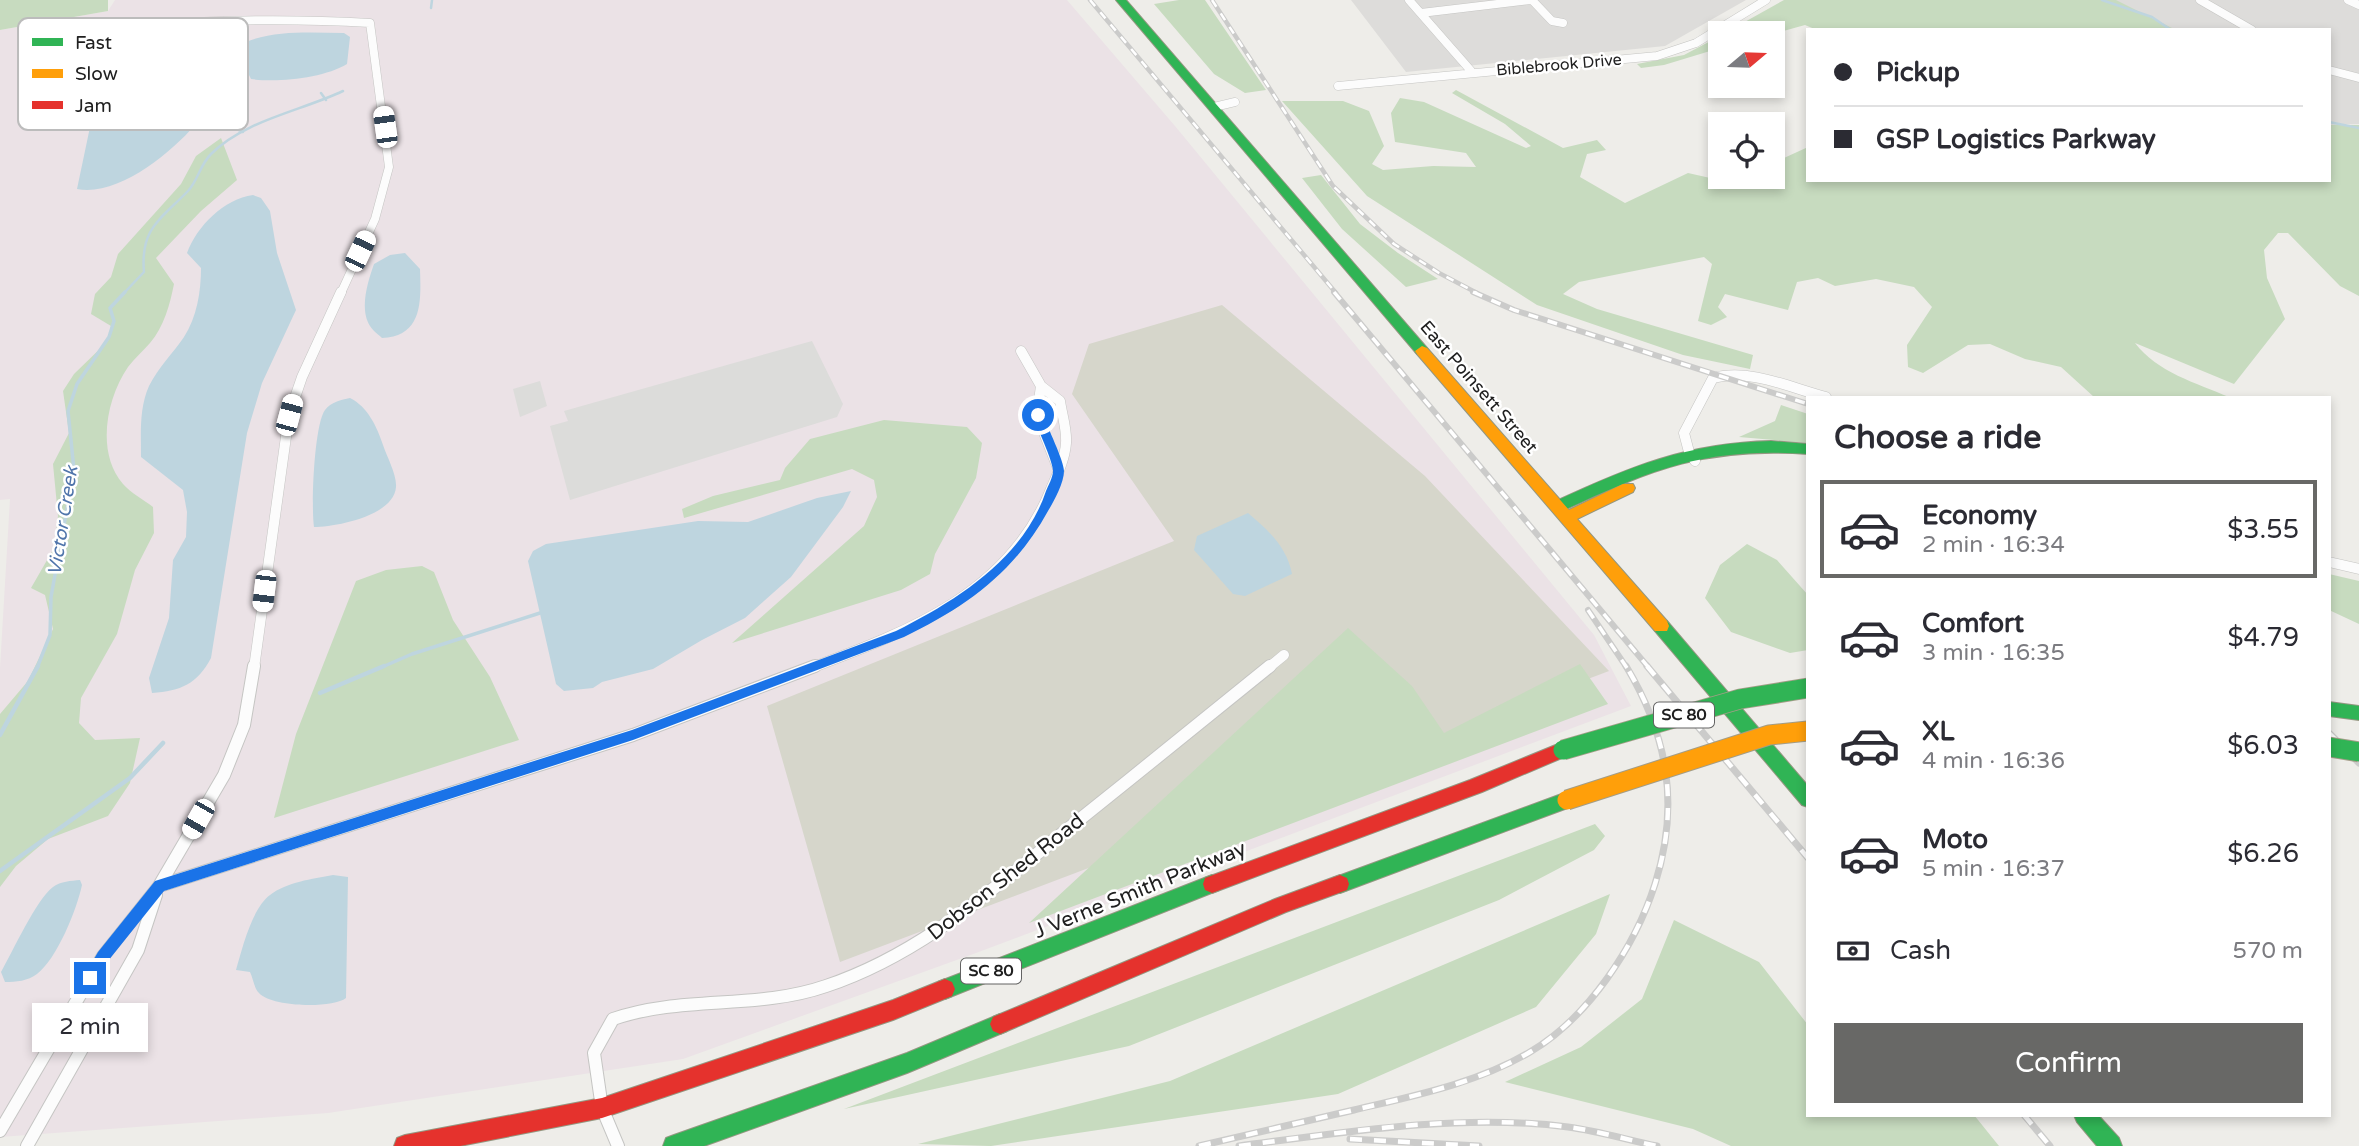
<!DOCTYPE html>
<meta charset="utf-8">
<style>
:root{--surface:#fff;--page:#f2f2f3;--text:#2b2b33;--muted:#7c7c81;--line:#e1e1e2;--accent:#686866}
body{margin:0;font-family:"Varela Round",sans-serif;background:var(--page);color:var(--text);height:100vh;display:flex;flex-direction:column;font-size:26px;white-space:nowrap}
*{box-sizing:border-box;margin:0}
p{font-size:23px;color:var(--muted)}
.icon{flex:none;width:38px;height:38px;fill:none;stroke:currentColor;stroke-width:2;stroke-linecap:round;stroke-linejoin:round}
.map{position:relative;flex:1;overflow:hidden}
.drawer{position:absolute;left:1806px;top:396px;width:525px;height:721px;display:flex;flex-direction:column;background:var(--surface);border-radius:0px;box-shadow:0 4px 10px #0003}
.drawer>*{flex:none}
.top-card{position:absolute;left:1806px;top:28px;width:525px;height:154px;border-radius:0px;box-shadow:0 4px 10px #0003;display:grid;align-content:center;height:154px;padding:0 28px;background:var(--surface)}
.needle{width:46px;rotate:71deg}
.fabs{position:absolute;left:1708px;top:21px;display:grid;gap:14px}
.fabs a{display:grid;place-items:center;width:77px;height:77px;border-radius:0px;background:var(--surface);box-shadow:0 4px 10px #0003;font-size:35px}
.end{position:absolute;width:32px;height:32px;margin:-16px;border:9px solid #1a73e8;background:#fff;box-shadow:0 0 0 4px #fff}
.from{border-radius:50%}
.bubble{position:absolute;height:49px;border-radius:0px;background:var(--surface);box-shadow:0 4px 10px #0003;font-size:23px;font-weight:600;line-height:49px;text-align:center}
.car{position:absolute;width:21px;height:42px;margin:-21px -10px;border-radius:9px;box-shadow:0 0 5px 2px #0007;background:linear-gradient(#fff 24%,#345 0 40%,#fff 0 76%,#345 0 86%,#fff 0)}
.top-card b{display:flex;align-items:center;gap:24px;height:66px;font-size:26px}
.top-card b+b{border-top:2px solid var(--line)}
.top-card i{width:18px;height:18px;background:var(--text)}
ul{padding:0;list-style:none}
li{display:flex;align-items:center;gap:21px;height:98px;margin:0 14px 10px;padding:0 14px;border:4px solid transparent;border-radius:0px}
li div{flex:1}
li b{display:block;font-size:26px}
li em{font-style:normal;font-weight:600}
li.current{border-color:var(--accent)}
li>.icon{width:63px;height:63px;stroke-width:1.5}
h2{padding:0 28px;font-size:32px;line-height:84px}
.pay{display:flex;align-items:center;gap:18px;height:77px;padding:0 28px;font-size:26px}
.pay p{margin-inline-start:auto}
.button{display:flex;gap:14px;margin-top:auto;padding:14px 28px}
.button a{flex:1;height:80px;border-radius:0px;background:var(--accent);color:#fff;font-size:28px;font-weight:600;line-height:80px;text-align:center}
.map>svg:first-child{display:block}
.residential{fill:#dddcda}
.industrial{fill:#ebe2e6}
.religious{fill:#dcdcda}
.construction{fill:#d6d6cb}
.forest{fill:#c7dbbf}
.water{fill:#bed5df}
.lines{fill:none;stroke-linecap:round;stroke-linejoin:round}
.stream-far2{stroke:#bed5df;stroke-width:2.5}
.stream-far1{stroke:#bed5df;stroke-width:3.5}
.stream{stroke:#bed5df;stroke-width:4.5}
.street-far2-casing{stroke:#c5c5c3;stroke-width:9}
.street-far1-casing{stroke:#c5c5c3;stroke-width:11}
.street-casing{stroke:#c5c5c3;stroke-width:14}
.fast-casing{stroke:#949781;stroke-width:2}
.slow-casing{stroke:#949781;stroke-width:2}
.jam-casing{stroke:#949781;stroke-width:2}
.street-far2{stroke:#fcfcfc;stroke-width:8}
.street-far1{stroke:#fcfcfc;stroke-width:10}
.street{stroke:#fcfcfc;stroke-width:12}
.fast{fill:#30b455;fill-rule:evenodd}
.slow{fill:#ff9f0a;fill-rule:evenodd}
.jam{fill:#e5322d;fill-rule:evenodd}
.rail-far2-casing{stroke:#cbcbca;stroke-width:4.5}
.rail-far1-casing{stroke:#cbcbca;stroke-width:6}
.rail-casing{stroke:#cbcbca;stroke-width:7}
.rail-far2{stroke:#fff;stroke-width:2.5;stroke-dasharray:8;stroke-linecap:butt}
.rail-far1{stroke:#fff;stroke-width:3.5;stroke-dasharray:10;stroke-linecap:butt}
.rail{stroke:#fff;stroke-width:4.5;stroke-dasharray:12;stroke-linecap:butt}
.fast-bridge-casing{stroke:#a39d87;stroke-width:21;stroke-linecap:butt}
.slow-bridge-casing{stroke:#a39d87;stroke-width:21;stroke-linecap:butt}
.fast-bridge{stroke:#30b455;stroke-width:19}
.slow-bridge{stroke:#ff9f0a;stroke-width:19}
.route{fill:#1a73e8}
.labels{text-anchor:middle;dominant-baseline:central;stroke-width:5;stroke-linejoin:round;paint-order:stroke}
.far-street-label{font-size:16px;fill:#202020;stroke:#fff}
.shield{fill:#fff;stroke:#636363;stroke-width:2}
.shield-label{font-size:16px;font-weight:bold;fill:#202020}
.street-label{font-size:18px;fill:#202020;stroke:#fff}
.water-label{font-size:19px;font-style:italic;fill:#5075ab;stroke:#fff}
.near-street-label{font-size:21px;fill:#202020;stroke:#fff}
.key{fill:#fff;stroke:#bcbcbc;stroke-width:2}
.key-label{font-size:19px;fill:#202020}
</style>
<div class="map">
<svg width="2359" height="1146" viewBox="0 0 2359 1146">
<rect width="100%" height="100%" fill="#eeede9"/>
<path class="residential" d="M1351,0h395l-81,46 -259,26z
M2106,0h253v124l-30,1v-95h-161z"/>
<path class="industrial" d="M115,0h952l108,126 419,509 37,71 -655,247 -293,106 -355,54 -328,24v-469l10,-169 -10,1v-470l108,-19z"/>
<path class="religious" d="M812,341l31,63 -6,13 -267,83 -20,-74 18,-5 -4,-10z
M540,381l7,25 -27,11 -7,-28z"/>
<path class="construction" d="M1222,305l203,171 184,195 -769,291 -73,-256 407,-165 -102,-147 17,-50z"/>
<path class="forest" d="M0,0h108v11l-108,19z
M1179,0h26l61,90 -21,3 -31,-19 -60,-70z
M1784,0h332l60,30h-359l-12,-5 -32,9 -48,-1z
M1720,36v12l-56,17 -23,3 -4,-4 47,-9z
M1456,90l107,58 34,-8 9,10 -19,4 -7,23 45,26 63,-30 40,9 13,-5h32v-14l35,-16v33h521v-55h30v171l-19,-10 -52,-53h-10l-14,17 3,28 18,41 -51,65 -99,-41c22,29 61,40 94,54h-135l-33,-30 -36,-8 -35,-15 -22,1 -45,28 -15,-6 -1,-22 25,-38 -18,-20 -38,-8 -41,7 -17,-8 -21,4 -9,28 -63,-16 -7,13 9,10 -16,8 -13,-4 14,-57 -8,-7 -125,25 -16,12 34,15 156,46 -3,14 -67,-14 -146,-50 -170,-109 -85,-95h61l26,10 15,35 -12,18 11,6 50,-4 43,1 -10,-14 -71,-11 -4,-29 9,-15 24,4 102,46 5,-2 -26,-22 -53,-31z
M221,138l16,42 -36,31 -45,47 18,26c-4,20 -10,43 -24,59 -7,8 -16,16 -22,24 -22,32 -32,86 -5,117 8,9 21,16 30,23l1,26 -19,37 -18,64 -36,64 -2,25 16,17 45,-2 -10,45 -22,33 -60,23 -32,27 -16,21v-173l28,-33 25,-52 -8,-34 -14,-7 23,-40 4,-32 -5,-52 16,-31 -6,-42 11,-17 34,-33 3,-15 -20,-12 4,-20 16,-17 7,-23 63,-70 15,-28z
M1321,175l39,49 38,29 40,26 -32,8 -64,-58 -40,-51z
M1781,405l27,9v29l-69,-6 36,-16z
M884,420l83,7 15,16 -6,35 -41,76 -5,20 -29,16 -169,53 132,-117 13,-29 -3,-17 -22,-11 -168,49 -2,-9 31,-13 67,-16 5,-12 25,-29z
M1747,544l30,16 31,35v55l-18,3 -59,-21 -26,-34 15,-33z
M422,566l12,6 19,48 37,57 29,63 -245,78 22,-84 60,-153 30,-11z
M2329,574l30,7v43l-30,-14z
M1348,628l64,58 32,47 136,-69 28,40 -579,219z
M1595,824l10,12 -11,14 -95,50 -370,146 -285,63z
M1610,894l-14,40 -60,73 -198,87 -347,52 -73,-2 252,-63z
M1674,920l85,42 49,63v90h166l25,31h-268l-38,-17 -188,-47 76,-35 61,-48z"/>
<path class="water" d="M344,33l6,4 -3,27c-23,14 -69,19 -96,15l-16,-32c33,-18 73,-14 109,-14z
M140,43l28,5 13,23 14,54c-25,29 -78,72 -118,64l17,-81 -13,-25 -12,-11 2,-12 29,-14z
M253,195l8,3 9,13 7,42 19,57 -34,73 -15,50 -36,225c-14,26 -30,33 -59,35l-3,-15 20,-60 4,-58 13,-23 1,-25 -4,-22 -42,-33c0,-23 -2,-49 8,-71 9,-18 24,-33 35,-49 13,-20 17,-46 17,-69l-14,-15c10,-27 37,-54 66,-58z
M405,253l15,16c1,32 3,67 -38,69 -3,-3 -9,-7 -12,-12 -11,-17 -2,-45 4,-62l16,-9z
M350,398c18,9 27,29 33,47 4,12 14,30 13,42 -2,29 -61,40 -82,40 -3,-20 0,-102 11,-117 6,-8 16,-10 25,-12z
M851,491l-8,16 -52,70 -46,41 -43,22 -49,29 -51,13 -9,6 -29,3 -8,-7 -28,-123 5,-10 13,-7 152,-23 50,1 69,-24z
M1248,513c20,17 39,34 44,61l-47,22 -12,-2 -39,-44 3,-14z
M333,875l15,2 -2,121c-14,11 -75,9 -87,-5 -5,-5 -6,-15 -9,-21l-14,-2c6,-21 16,-62 34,-75 17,-13 42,-16 63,-20z
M80,880l2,5c-5,24 -25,74 -45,89 -9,7 -21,8 -32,8l-4,-10c12,-21 35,-72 52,-85 8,-6 18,-6 27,-7z"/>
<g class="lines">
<path class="stream-far2" d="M2102,0l50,17 19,13
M431,8l1,-8
M172,41l24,30 6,23 22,21 6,11 13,6
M321,93l5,7
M2329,122l30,6
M124,293l20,-21c-4,-44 17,-53 44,-81 10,-11 12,-26 23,-37 34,-34 90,-43 132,-63"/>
<path class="stream-far1" d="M37,668l13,-33 1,-38 23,-127 -6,-59 9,-27 32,-47 5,-16 -4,-13 15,-16
M380,668l32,-14 128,-41"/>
<path class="stream" d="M320,693l64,-27
M0,735l38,-69
M0,871l130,-93 33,-35"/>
<defs>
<path id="street-far2" d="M1409,0l63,72
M1532,0l20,21 11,2
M2200,0l52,30
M2348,0l11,5
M1421,13l110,-13
M69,30c99,-9 202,-13 301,-7l19,144 -14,52 -34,74
M2329,70l30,8
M1338,86l319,-30 39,-13 70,-43
M1214,107l21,-5"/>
<path id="street-far1" d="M1041,386l-4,29 22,56
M1695,461l-6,-9 -5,-19 29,-55c37,-10 78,10 113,19
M2329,562l30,7
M254,668l35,-253 13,-38 39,-85
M811,668c98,-37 198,-74 240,-179 6,-14 14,-30 15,-46 1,-14 -4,-28 -6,-42l-19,-15 -20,-35
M1268,668l16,-13"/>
<path id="street" d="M159,886l474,-151 182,-69
M0,1131l103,-175 56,-70 65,-111 20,-50 10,-59
M27,1146l111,-196 18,-55
M618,1146l-16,-38 -8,-55 19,-34c69,-24 144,-9 213,-33 93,-31 163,-94 238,-154 69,-55 138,-111 206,-166"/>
<path id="fast" d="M1116,0h10l301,348 2,3 -2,3h-10z
M1771,441l37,3v10c-102,-7 -153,14 -244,56l-5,2 -8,-6 3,-4c75,-35 133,-59 217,-61z
M1661,619l6,2 141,165v21l-6,-2 -147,-174 -2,-5 2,-5z
M2329,702l30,4v14l-30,-4z
M1567,792l6,2 3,6 -3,6 -233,87 -7,-3 -2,-6 2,-6z
M1212,875l7,3 2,6 -2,6 -274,109 -7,-3 -3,-7 3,-7z
M1000,1014l7,3 3,7 -3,7 -100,42 -203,73h-41l3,-8 8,-3 233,-82z
M2074,1115h24l21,23 3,8h-25l-20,-24z"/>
<path id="slow" d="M1422,346l5,2 142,162 54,-26h10l2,4 -2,4 -56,27 90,102 2,5 -2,5h-12l-238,-277 -2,-3z"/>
<path id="jam" d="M1563,742l6,3 3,5 -3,5 -87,37 -270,101 -7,-3 -2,-6 2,-6 265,-98z
M1340,875l7,3 2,6 -2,6 -61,22 -286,122 -7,-3 -3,-7 3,-7 282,-118z
M945,979l7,3 3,7 -3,7 -59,24 -291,98 -142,28h-66l3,-8 8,-3 197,-37 291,-98z"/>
</defs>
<use href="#street-far2" class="street-far2-casing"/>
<use href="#street-far1" class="street-far1-casing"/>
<use href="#street" class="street-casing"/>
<use href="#fast" class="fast-casing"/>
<use href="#slow" class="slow-casing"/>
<use href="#jam" class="jam-casing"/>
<use href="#street-far2" class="street-far2"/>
<use href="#street-far1" class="street-far1"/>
<use href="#street" class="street"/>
<use href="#fast" class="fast"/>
<use href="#slow" class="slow"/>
<use href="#jam" class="jam"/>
<defs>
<path id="rail-far2" d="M1090,0l246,293
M1212,0l121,186 61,58 45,29 38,20"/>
<path id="rail-far1" d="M1334,292l315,376
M1473,292l41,18 294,94
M1588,610l39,58"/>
<path id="rail" d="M1647,666l161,192
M2329,733l30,30
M2024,1115l26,31
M1350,1139l129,7
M1199,1146c52,-12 103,-24 155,-36 59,-14 124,-27 176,-58 58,-34 105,-105 125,-168 25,-79 13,-148 -29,-218
M1239,1146c106,-14 222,-33 329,-19 30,4 60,13 89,19"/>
</defs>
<use href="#rail-far2" class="rail-far2-casing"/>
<use href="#rail-far1" class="rail-far1-casing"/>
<use href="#rail" class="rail-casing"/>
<use href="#rail-far2" class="rail-far2"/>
<use href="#rail-far1" class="rail-far1"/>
<use href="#rail" class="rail"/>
<defs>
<path id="fast-bridge" d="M2329,747l30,5
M1563,750l177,-51 68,-11"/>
<path id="slow-bridge" d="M1567,800l202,-65 39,-4"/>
</defs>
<use href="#fast-bridge" class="fast-bridge-casing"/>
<use href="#slow-bridge" class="slow-bridge-casing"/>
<use href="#fast-bridge" class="fast-bridge"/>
<use href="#slow-bridge" class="slow-bridge"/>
</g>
<path class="route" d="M1038,412l5,3c4,11 21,46 21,56 0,12 -10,30 -16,40 -34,62 -82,96 -144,126l-271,103 -469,151 -56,70 -12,22h-11l-2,-5 15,-26 57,-71 477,-151 264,-99c60,-30 128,-73 150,-140 2,-5 7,-14 7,-20 0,-10 -16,-44 -21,-56z"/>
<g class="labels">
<g class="far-street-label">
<text transform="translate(1559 65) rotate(-5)">Biblebrook Drive</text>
</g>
<g class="shield">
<rect x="1654" y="702.5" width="60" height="25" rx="5"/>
<rect x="961" y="958.5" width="60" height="25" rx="5"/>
</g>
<g class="shield-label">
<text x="1684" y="715">SC 80</text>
<text x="991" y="971">SC 80</text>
</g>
<g class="street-label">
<text transform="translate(1479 387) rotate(49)">East Poinsett Street</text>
</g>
<g class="water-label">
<text transform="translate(63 521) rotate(-81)">Victor Creek</text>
</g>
<g class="near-street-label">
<text transform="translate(1006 877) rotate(-38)">Dobson Shed Road</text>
<text transform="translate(1140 890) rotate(-22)">J Verne Smith Parkway</text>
</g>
</g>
<rect x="18" y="18" width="230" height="112" rx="10" class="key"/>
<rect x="32" y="38" width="31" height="8" fill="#30b455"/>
<rect x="32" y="69" width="31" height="9" fill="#ff9f0a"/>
<rect x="32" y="101" width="31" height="8" fill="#e5322d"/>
<g class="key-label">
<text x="75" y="49">Fast</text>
<text x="75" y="80">Slow</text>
<text x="75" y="112">Jam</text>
</g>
</svg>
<div class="fabs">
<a><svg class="needle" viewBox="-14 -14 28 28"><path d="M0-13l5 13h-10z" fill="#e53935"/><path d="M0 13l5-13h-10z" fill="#7c7c81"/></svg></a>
<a><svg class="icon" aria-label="locate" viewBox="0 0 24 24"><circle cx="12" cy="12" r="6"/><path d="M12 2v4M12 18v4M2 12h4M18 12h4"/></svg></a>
</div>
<i class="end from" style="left:1038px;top:415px"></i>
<i class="end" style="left:90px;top:978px"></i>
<div class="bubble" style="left:32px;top:1003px;width:116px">2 min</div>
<i class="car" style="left:385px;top:127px;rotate:352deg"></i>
<i class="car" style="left:360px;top:251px;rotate:25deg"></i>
<i class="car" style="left:289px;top:415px;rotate:15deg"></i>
<i class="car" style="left:264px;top:591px;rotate:187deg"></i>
<i class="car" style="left:198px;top:819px;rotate:210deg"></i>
<div class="top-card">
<b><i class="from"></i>Pickup</b>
<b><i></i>GSP Logistics Parkway</b>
</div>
<section class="drawer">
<h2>Choose a ride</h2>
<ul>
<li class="current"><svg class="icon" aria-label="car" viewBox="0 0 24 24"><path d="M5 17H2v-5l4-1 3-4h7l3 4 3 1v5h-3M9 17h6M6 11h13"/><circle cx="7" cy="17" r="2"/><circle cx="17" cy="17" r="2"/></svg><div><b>Economy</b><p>2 min · 16:34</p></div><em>$3.55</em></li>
<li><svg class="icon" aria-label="car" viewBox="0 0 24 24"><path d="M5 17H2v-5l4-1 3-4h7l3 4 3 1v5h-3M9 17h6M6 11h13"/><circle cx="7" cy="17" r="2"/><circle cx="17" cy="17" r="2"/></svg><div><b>Comfort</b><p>3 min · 16:35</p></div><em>$4.79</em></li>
<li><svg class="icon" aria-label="car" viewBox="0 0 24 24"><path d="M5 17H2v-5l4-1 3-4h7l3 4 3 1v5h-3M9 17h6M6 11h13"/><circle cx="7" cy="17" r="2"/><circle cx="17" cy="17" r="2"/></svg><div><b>XL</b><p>4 min · 16:36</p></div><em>$6.03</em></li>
<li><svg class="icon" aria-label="car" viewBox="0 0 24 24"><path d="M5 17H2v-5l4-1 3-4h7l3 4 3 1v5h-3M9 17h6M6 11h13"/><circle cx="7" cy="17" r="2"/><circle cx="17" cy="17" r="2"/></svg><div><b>Moto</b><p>5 min · 16:37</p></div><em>$6.26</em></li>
</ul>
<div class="pay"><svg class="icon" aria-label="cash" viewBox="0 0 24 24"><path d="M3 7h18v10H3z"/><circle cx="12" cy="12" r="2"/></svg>Cash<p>570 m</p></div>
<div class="button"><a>Confirm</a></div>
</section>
</div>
